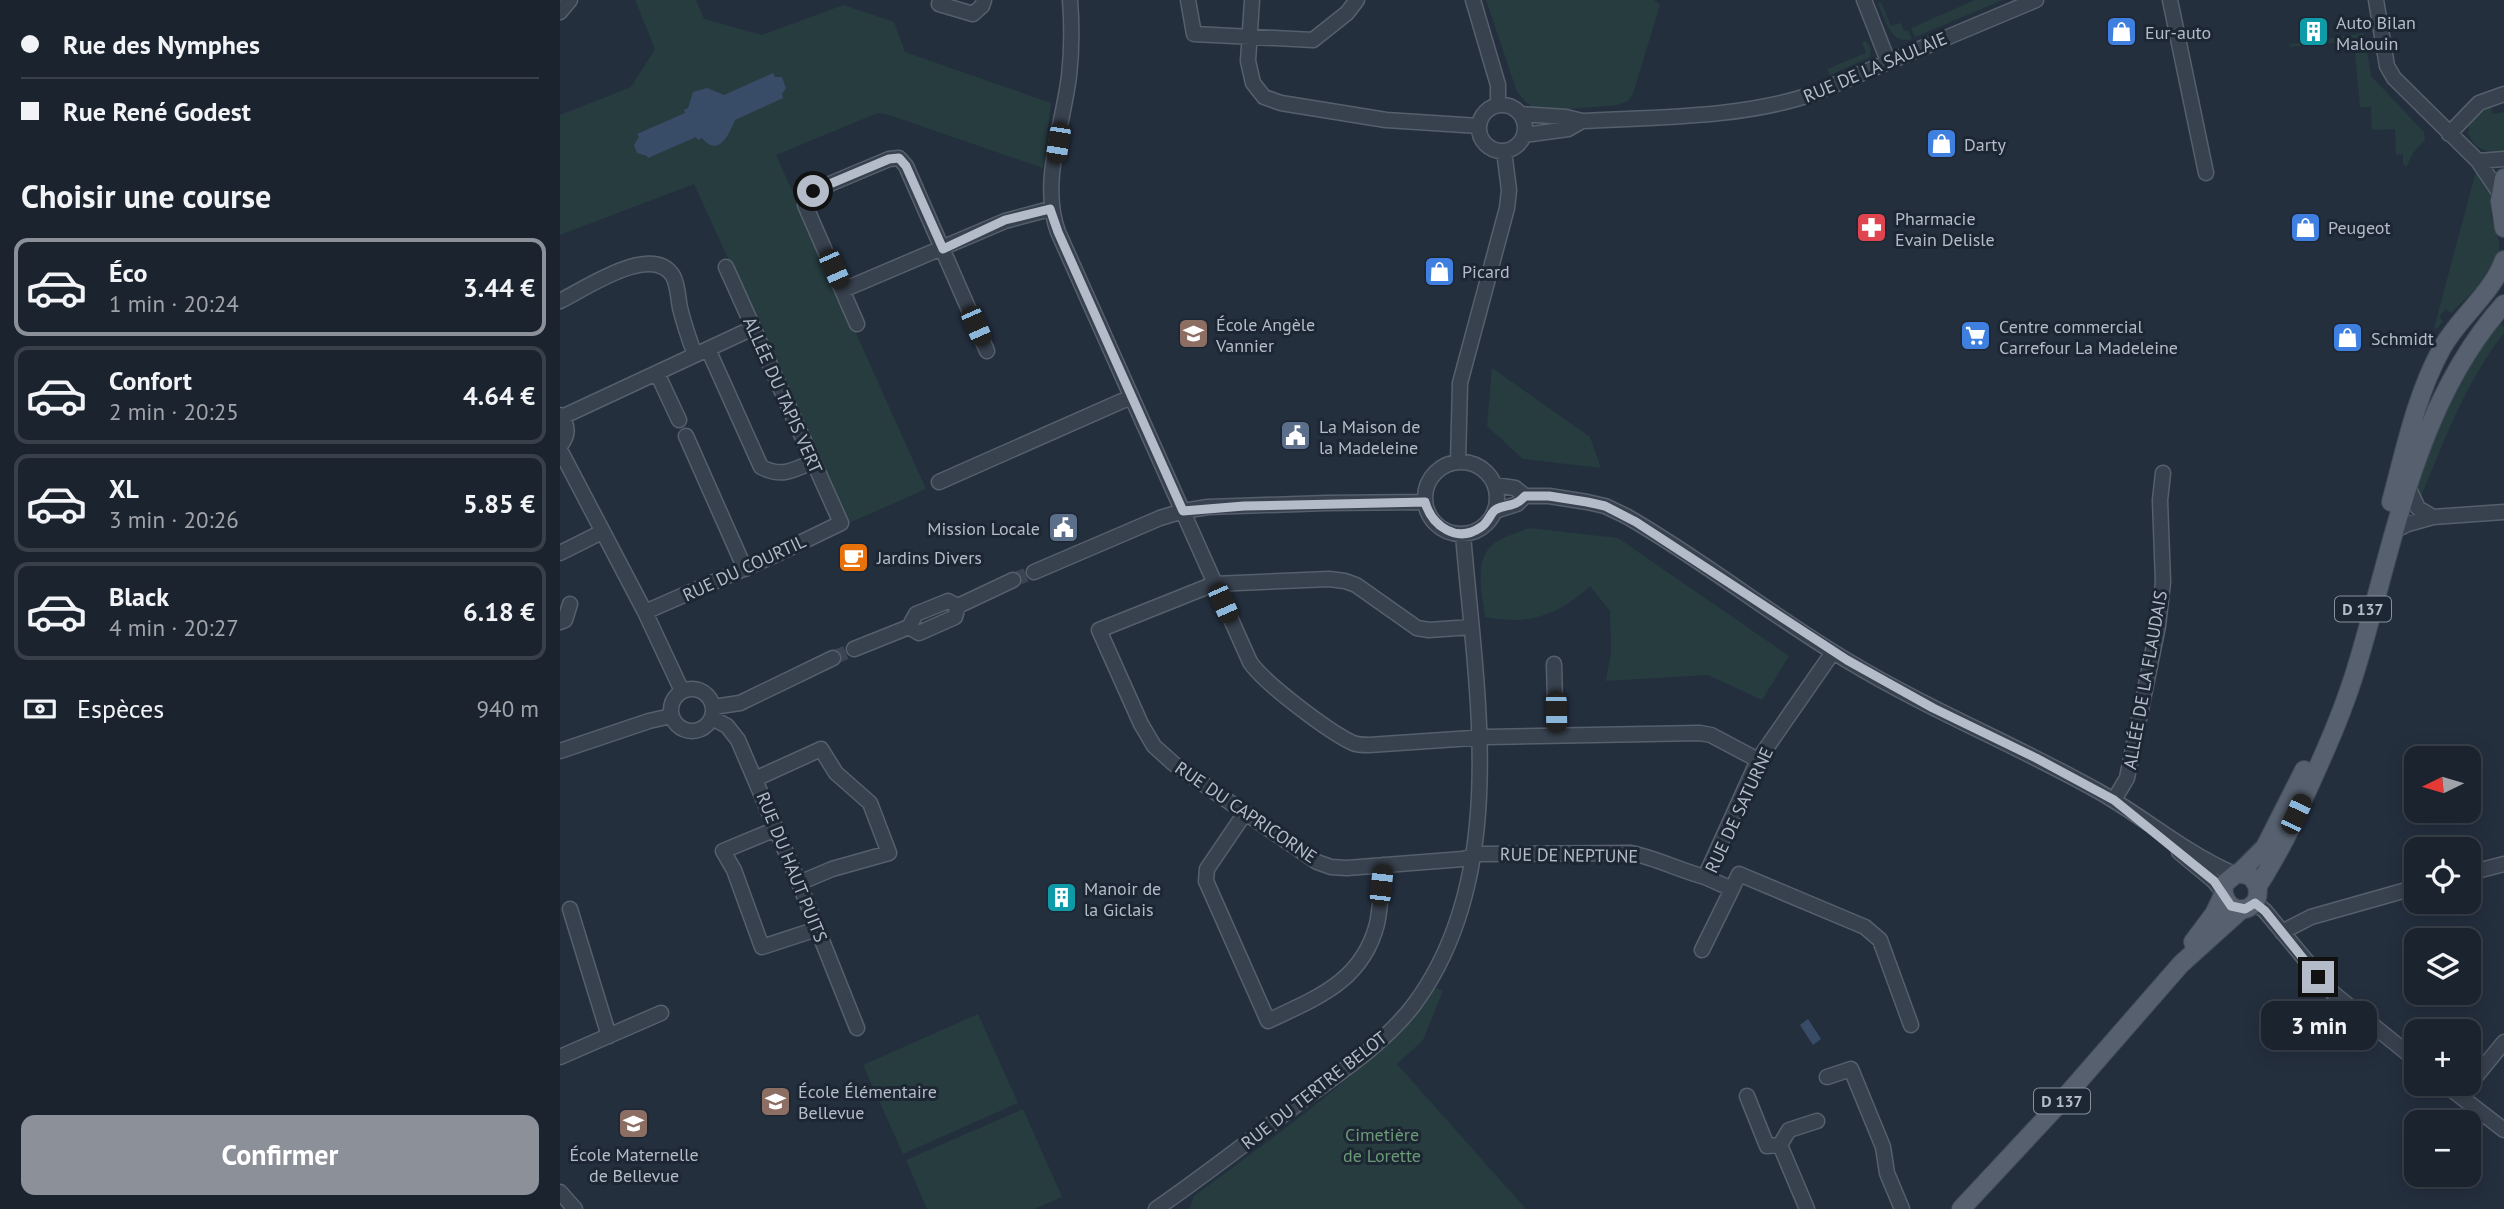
<!DOCTYPE html>
<html lang="fr">
<meta charset="utf-8">
<style>
:root{--surface:#1b232e;--page:#242b36;--text:#f1f3f6;--muted:#a0a4aa;--line:#39404a;--accent:#8c9099}
body{margin:0;font-family:"PT Sans",sans-serif;background:var(--page);color:var(--text);height:100vh;display:flex;flex-direction:column;font-size:26px;white-space:nowrap}
*{box-sizing:border-box;margin:0}
p{font-size:23px;color:var(--muted)}
.icon{flex:none;width:38px;height:38px;fill:none;stroke:currentColor;stroke-width:2;stroke-linecap:round;stroke-linejoin:round}
.map{position:relative;flex:1;overflow:hidden}
.drawer{display:flex;flex-direction:column;background:var(--surface);width:560px}
.drawer>*{flex:none}
.banner{display:grid;align-content:center;height:154px;padding:0 21px;background:var(--surface)}
.needle{width:46px;rotate:265deg}
.fabs{position:absolute;left:1844px;top:746px;display:grid;gap:14px}
.fabs a{display:grid;place-items:center;width:77px;height:77px;border-radius:14px;background:var(--surface);box-shadow:0 4px 18px #0003,0 0 0 2px var(--line);font-size:35px}
.end{position:absolute;width:32px;height:32px;margin:-16px;border:9px solid #b4bcc9;background:#111;box-shadow:0 0 0 4px #111}
.from{border-radius:50%}
.bubble{position:absolute;height:49px;border-radius:14px;background:var(--surface);box-shadow:0 4px 18px #0003,0 0 0 2px var(--line);font-size:23px;font-weight:800;line-height:49px;text-align:center}
.car{position:absolute;width:21px;height:42px;margin:-21px -10px;border-radius:9px;box-shadow:0 0 5px 2px #0007;background:linear-gradient(#222 24%,#8ab4d8 0 40%,#222 0 76%,#8ab4d8 0 86%,#222 0)}
.banner b{display:flex;align-items:center;gap:24px;height:66px;font-size:26px}
.banner b+b{border-top:2px solid var(--line)}
.banner i{width:18px;height:18px;background:var(--text)}
ul{padding:0;list-style:none}
li{display:flex;align-items:center;gap:21px;height:98px;margin:0 14px 10px;padding:0 7px;border:4px solid var(--line);border-radius:14px}
li div{flex:1}
li b{display:block;font-size:26px}
li em{font-style:normal;font-weight:800}
li.on{border-color:var(--accent)}
li>.icon{width:63px;height:63px;stroke-width:1.5}
h2{padding:0 21px;font-size:32px;line-height:84px}
.pay{display:flex;align-items:center;gap:18px;height:77px;padding:0 21px;font-size:26px}
.pay p{margin-inline-start:auto}
.button{display:flex;gap:14px;margin-top:auto;padding:14px 21px}
.button a{flex:1;height:80px;border-radius:14px;background:var(--accent);color:#fff;font-size:28px;font-weight:800;line-height:80px;text-align:center}
main{display:flex;flex:1;min-height:0}
.map>svg:first-child{display:block}
.green{fill:#263c3f}
.water{fill:#394c67}
.lines{fill:none;stroke-linecap:round;stroke-linejoin:round}
.minor-tunnel{stroke:#3a4453;stroke-width:14;stroke-dasharray:14 7;stroke-linecap:butt}
.minor-casing{stroke:#565f6c;stroke-width:17}
.major-casing{stroke:#414a57;stroke-width:20}
.minor{stroke:#38414e;stroke-width:14}
.major{stroke:#56606e;stroke-width:18}
.route{stroke:#b4bcc9;stroke-width:9}
.labels{text-anchor:middle;dominant-baseline:central;stroke-width:6;stroke-linejoin:round;paint-order:stroke}
.shield{fill:#1d2633;stroke:#878f9c;stroke-width:2}
.shield-label{font-size:16px;font-weight:bold;fill:#b4bcc9}
.poi-label{font-size:18px;fill:#b4bcc9;stroke:#1d2633;text-anchor:start}
.street-label{font-size:18px;fill:#b4bcc9;stroke:#1d2633}
.park-label{font-size:18px;fill:#6b9a76;stroke:#1d2633}
</style>
<main>
<section class="drawer">
<div class="banner">
<b><i class="from"></i>Rue des Nymphes</b>
<b><i></i>Rue René Godest</b>
</div>
<h2>Choisir une course</h2>
<ul>
<li class="on"><svg class="icon" aria-label="car" viewBox="0 0 24 24"><path d="M5 17H2v-5l4-1 3-4h7l3 4 3 1v5h-3M9 17h6M6 11h13"/><circle cx="7" cy="17" r="2"/><circle cx="17" cy="17" r="2"/></svg><div><b>Éco</b><p>1 min · 20:24</p></div><em>3.44 €</em></li>
<li><svg class="icon" aria-label="car" viewBox="0 0 24 24"><path d="M5 17H2v-5l4-1 3-4h7l3 4 3 1v5h-3M9 17h6M6 11h13"/><circle cx="7" cy="17" r="2"/><circle cx="17" cy="17" r="2"/></svg><div><b>Confort</b><p>2 min · 20:25</p></div><em>4.64 €</em></li>
<li><svg class="icon" aria-label="car" viewBox="0 0 24 24"><path d="M5 17H2v-5l4-1 3-4h7l3 4 3 1v5h-3M9 17h6M6 11h13"/><circle cx="7" cy="17" r="2"/><circle cx="17" cy="17" r="2"/></svg><div><b>XL</b><p>3 min · 20:26</p></div><em>5.85 €</em></li>
<li><svg class="icon" aria-label="car" viewBox="0 0 24 24"><path d="M5 17H2v-5l4-1 3-4h7l3 4 3 1v5h-3M9 17h6M6 11h13"/><circle cx="7" cy="17" r="2"/><circle cx="17" cy="17" r="2"/></svg><div><b>Black</b><p>4 min · 20:27</p></div><em>6.18 €</em></li>
</ul>
<div class="pay"><svg class="icon" aria-label="cash" viewBox="0 0 24 24"><path d="M3 7h18v10H3z"/><circle cx="12" cy="12" r="2"/></svg>Espèces<p>940 m</p></div>
<div class="button"><a>Confirmer</a></div>
</section>
<div class="map">
<svg width="1944" height="1209" viewBox="0 0 1944 1209">
<rect width="100%" height="100%" fill="#242f3e"/>
<path class="green" d="M75,0h61l8,19 58,16 81,-30 51,17 11,30 146,51 -8,65 -154,-53 -11,-2 -102,42 150,334 -77,34 -155,-339 -134,51v-120l71,-28 24,-38z
M926,0h168l6,5 -27,89 -5,7 -10,4 -71,6 -13,-3 -7,-5 -10,-11z
M1415,0h28l-88,37 -4,-9z
M1321,2l10,24 10,-3 3,8 4,-1 4,9c-22,6 -27,-20 -34,-36z
M1804,33l7,43 53,56 1,8 -12,13 -7,14 -3,-3v-10l-7,1 -1,-26 -23,1 -1,-23h-11l-6,-66 -66,6 3,-3z
M1306,41l5,8 -1,8 -40,18 -3,-6 39,-16 -4,-11z
M1930,104l3,10 11,-2v39c-17,3 -30,-2 -36,-18l2,-15z
M1916,171l6,4 8,13 1,30 8,23v16l-2,11 -46,45 -5,-4 -7,8 4,4 -5,7h-4z
M1939,322l5,5v6c-39,50 -60,108 -84,166l-5,-15 23,-59 28,-57z
M932,368l98,69 11,31 -78,-9 -36,-33z
M969,528l89,10 171,118 -27,44 -54,-25 -102,6 5,-30 -1,-40 -20,-25c-31,29 -62,40 -105,31 -2,-21 -11,-52 5,-70 8,-9 28,-14 39,-19z
M877,988l6,3 -20,49 -26,24 129,145h-337l5,-13c69,-51 139,-101 202,-160 11,-11 24,-23 31,-36 4,-7 3,-9 10,-12z
M418,1014l40,89 -115,51 -40,-89z
M463,1109l39,88 -28,12h-107l-21,-49z"/>
<path class="water" d="M213,73l2,4h7l4,11 -4,6 1,4 -48,22c-4,9 -15,40 -33,18l-4,2 -2,-3 -48,21 -1,-2 -10,-3 -3,-8 5,-8 -2,-3 48,-21 -1,-3 4,-2 5,-16 14,-4 17,7z
M1248,1019l13,20 -8,6 -13,-20z"/>
<g class="lines">
<path class="minor-tunnel" d="M453,580l21,-8
M273,658l21,-9"/>
<defs>
<path id="minor" d="M510,0c2,26 2,50 -1,76 -6,50 -29,107 -11,156l192,430c14,21 79,70 103,81 5,2 11,2 16,2l118,-8 213,-4 11,2 47,25
M628,0l6,34 119,6 34,-27 10,-13
M692,0l-4,61 5,22 11,14 17,6 105,17 93,6
M913,0l25,85v20
M1304,0l24,61
M1610,0l36,173
M1816,0l11,66 7,12 84,83 23,34
M379,4l34,10 9,-8 2,-6
M0,12l10,-12
M919 128a23 23 0 1 1 46 0a23 23 0 1 1-46 0Z
M961,114l45,3 16,4c74,-4 164,-3 233,-28l221,-93
M1889,134l30,-31 25,-9
M964,135l44,-6 14,-8
M1918,161l26,-2
M283,290l162,-69 45,-12
M0,301c25,-12 92,-59 113,-25 5,9 5,22 7,32 4,16 9,31 15,47
M297,324l-52,-119 1,-7 7,-7 76,-32 10,-1 7,8 81,185
M148,349l53,118c22,11 31,3 52,-5
M97,373l22,47
M0,415c9,11 9,20 0,31
M2,417l191,-89
M126,436l59,133
M0,450l85,162 37,79
M898,462l2,-79 47,-175 2,-18 -5,-39
M865 498a36 36 0 1 1 72 0a36 36 0 1 1-72 0Z
M379,482l192,-85
M935,485l20,3 10,8h24l38,6 18,4 21,10c77,44 146,100 222,145 81,49 168,84 250,130 46,26 87,62 136,83
M1848,487l10,21 15,9
M935,511l22,-7 8,-8
M1834,531l14,-7 25,-7 71,-5
M0,553l42,-21
M474,572l126,-54 23,-7 25,-4 118,-4 99,-1
M398,606l55,-26
M85,612l128,-56 68,-33 -115,-256
M0,622l5,-2 5,-16
M349,627l10,6 36,-16 3,-11
M911,627l-42,3 -12,-2 -61,-43 -11,-4 -16,-2 -115,5 -115,46 42,94 13,22 20,18 143,98 14,5 16,1 116,-9 17,-5 151,-1c25,5 48,17 74,24
M294,649l55,-22 7,-13 32,-13 10,5
M994,664l2,71
M111 710a21 21 0 1 1 42 0a21 21 0 1 1-42 0Z
M153,707l27,-4 93,-45
M152,718l15,8 11,14 61,143 58,145
M0,751l89,-30 22,-5
M195,779l66,-30 15,24 34,30 19,50 -57,16 -33,14
M1554,800l13,-22 31,-152 5,-44 -3,-82 3,-27
M685,813l-38,56 -1,12 62,140c48,-23 94,-39 109,-97 4,-18 4,-40 6,-59
M216,829l-53,22 11,19 28,77 55,-18
M1619,852l35,29 9,11
M1909,873l35,-9
M1172,889l7,-15 126,53 15,13 31,85
M1695,903l10,8 68,82 84,68
M10,909l39,127
M1722,932l29,-15 106,-30
M1142,950l30,-61 -27,-12 53,-117 75,-108
M0,1057l101,-44
M1267,1077l24,-8 32,78 4,26 15,36
M1883,1083l61,47
M1187,1096l20,50 13,-1 27,64
M1900,1096l44,-54
M1220,1145l9,-15 28,-9
M0,1192l15,17
M596,1209c48,-33 94,-69 140,-104 40,-30 86,-59 117,-99 99,-132 62,-320 50,-472"/>
<path id="major" d="M1944,178l-4,23 4,27
M1831,502c14,-52 25,-107 51,-154 17,-31 50,-54 62,-88
M1679,873l26,-26 39,-77
M1698,887l-7,-11 -14,-3 -12,10c-7,20 16,37 30,19 4,-5 2,-9 3,-15 1,-4 6,-10 8,-14 8,-14 16,-27 23,-42 25,-56 53,-112 70,-172 36,-121 58,-258 145,-355
M1633,942l21,-28 9,-19
M1401,1209l97,-104 123,-141 61,-55"/>
</defs>
<use href="#minor" class="minor-casing"/>
<use href="#major" class="major-casing"/>
<use href="#minor" class="minor"/>
<use href="#major" class="major"/>
</g>
<g class="lines">
<path class="route" d="M253,191l76,-32 10,-1 7,8 37,83 62,-29 45,-11 8,23 125,279 61,-5 181,-4c7,24 32,42 56,25 7,-4 9,-13 14,-17 11,-7 18,-1 30,-14h24l38,6 18,4 31,16 211,138 86,48 103,50 78,42 100,81 17,25 14,3 10,-6 10,8 53,66"/>
</g>
<defs>
<symbol id="shop-square" viewBox="-11 -11 22 22"><rect x="-9" y="-9" width="18" height="18" rx="4" fill="#3f7fe0" stroke="#1d2633"/><path d="M-5-2.5h2.3a2.7 3.5 0 0 1 5.4 0H5L5.5 6h-11ZM-1.5-2.5h3a1.5 2.3 0 0 0-3 0Z" fill="#fff"/></symbol>
<symbol id="building-square" viewBox="-11 -11 22 22"><rect x="-9" y="-9" width="18" height="18" rx="4" fill="#0f9aa8" stroke="#1d2633"/><path d="M-4-6H4V6H1V3H-1V6H-4ZM-2.5-4.3h1.7v1.8h-1.7ZM.8-4.3h1.7v1.8H.8ZM-2.5-1h1.7V.8h-1.7ZM.8-1h1.7V.8H.8Z" fill="#fff"/></symbol>
<symbol id="pharmacy-square" viewBox="-11 -11 22 22"><rect x="-9" y="-9" width="18" height="18" rx="4" fill="#e0444e" stroke="#1d2633"/><path d="M-2-6h4v4h4v4h-4v4h-4v-4h-4v-4h4Z" fill="#fff"/></symbol>
<symbol id="school-square" viewBox="-11 -11 22 22"><rect x="-9" y="-9" width="18" height="18" rx="4" fill="#8d6e63" stroke="#1d2633"/><path d="M0-5L7-2L0 1L-7-2ZM-4 1L0 2.5L4 1V4Q0 6-4 4Z" fill="#fff"/></symbol>
<symbol id="supermarket-square" viewBox="-11 -11 22 22"><rect x="-9" y="-9" width="18" height="18" rx="4" fill="#3f7fe0" stroke="#1d2633"/><path d="M-6-5.5h2.5l.6 2H6L4.5 2H-2.5L-4.4-4H-6ZM-1.5 3.2a1.3 1.3 0 1 0 .1 0ZM3 3.2a1.3 1.3 0 1 0 .1 0Z" fill="#fff"/></symbol>
<symbol id="civic-square" viewBox="-11 -11 22 22"><rect x="-9" y="-9" width="18" height="18" rx="4" fill="#5c6f8a" stroke="#1d2633"/><path d="M-.6-6.5H3V-4.5H.6V-3L4-1V1h2V6H-6V1h2V-1L-.6-3ZM-1.2 2.5V6h2.4V2.5Z" fill="#fff"/></symbol>
<symbol id="cafe-square" viewBox="-11 -11 22 22"><rect x="-9" y="-9" width="18" height="18" rx="4" fill="#e8710a" stroke="#1d2633"/><path d="M-5.5-4.5H6V0H3Q3 3.5 0 3.5H-2.5Q-5.5 3.5-5.5 0ZM3-3.2v2h1.7v-2ZM-6 4.5H4V6H-6Z" fill="#fff"/></symbol>
</defs>
<g fill-rule="evenodd">
<use href="#shop-square" x="1544" y="14" width="35" height="35"/>
<use href="#building-square" x="1736" y="14" width="35" height="35"/>
<use href="#shop-square" x="1364" y="126" width="35" height="35"/>
<use href="#shop-square" x="1728" y="210" width="35" height="35"/>
<use href="#pharmacy-square" x="1294" y="210" width="35" height="35"/>
<use href="#shop-square" x="862" y="254" width="35" height="35"/>
<use href="#school-square" x="616" y="316" width="35" height="35"/>
<use href="#supermarket-square" x="1398" y="318" width="35" height="35"/>
<use href="#shop-square" x="1770" y="320" width="35" height="35"/>
<use href="#civic-square" x="718" y="418" width="35" height="35"/>
<use href="#civic-square" x="486" y="510" width="35" height="35"/>
<use href="#cafe-square" x="276" y="540" width="35" height="35"/>
<use href="#building-square" x="484" y="880" width="35" height="35"/>
<use href="#school-square" x="198" y="1084" width="35" height="35"/>
<use href="#school-square" x="56" y="1106" width="35" height="35"/>
</g>
<g class="labels">
<g class="shield">
<rect x="1775" y="596.5" width="56" height="25" rx="5"/>
<rect x="1474" y="1088.5" width="56" height="25" rx="5"/>
</g>
<g class="shield-label">
<text x="1803" y="609">D 137</text>
<text x="1502" y="1101">D 137</text>
</g>
<g class="poi-label">
<text x="1776" y="22">Auto Bilan<tspan x="1776" dy="21">Malouin</tspan></text>
<text x="1585" y="32">Eur-auto</text>
<text x="1404" y="144">Darty</text>
<text x="1335" y="218">Pharmacie<tspan x="1335" dy="21">Evain Delisle</tspan></text>
<text x="1768" y="227">Peugeot</text>
<text x="902" y="271">Picard</text>
<text x="656" y="324">École Angèle<tspan x="656" dy="21">Vannier</tspan></text>
<text x="1439" y="326">Centre commercial<tspan x="1439" dy="21">Carrefour La Madeleine</tspan></text>
<text x="1811" y="338">Schmidt</text>
<text x="759" y="426">La Maison de<tspan x="759" dy="21">la Madeleine</tspan></text>
<text x="480" y="528" text-anchor="end">Mission Locale</text>
<text x="317" y="557">Jardins Divers</text>
<text x="524" y="888">Manoir de<tspan x="524" dy="21">la Giclais</tspan></text>
<text x="238" y="1091">École Élémentaire<tspan x="238" dy="21">Bellevue</tspan></text>
<text x="74" y="1154" text-anchor="middle">École Maternelle<tspan x="74" dy="21">de Bellevue</tspan></text>
</g>
<g class="street-label">
<text transform="translate(1315 67) rotate(-23)">RUE DE LA SAULAIE</text>
<text transform="translate(223 395) rotate(66)">ALLÉE DU TAPIS VERT</text>
<text transform="translate(184 568) rotate(-25)">RUE DU COURTIL</text>
<text transform="translate(1585 680) rotate(-80)">ALLÉE DE LA FLAUDAIS</text>
<text transform="translate(1179 810) rotate(-65)">RUE DE SATURNE</text>
<text transform="translate(686 812) rotate(34)">RUE DU CAPRICORNE</text>
<text transform="translate(1009 855) rotate(1)">RUE DE NEPTUNE</text>
<text transform="translate(232 867) rotate(68)">RUE DU HAUT PUITS</text>
<text transform="translate(754 1090) rotate(-38)">RUE DU TERTRE BELOT</text>
</g>
<g class="park-label">
<text x="822" y="1134">Cimetière<tspan x="822" dy="21">de Lorette</tspan></text>
</g>
</g>
</svg>
<div class="fabs">
<a><svg class="needle" viewBox="-14 -14 28 28"><path d="M0-13l5 13h-10z" fill="#e53935"/><path d="M0 13l5-13h-10z" fill="#a0a4aa"/></svg></a>
<a><svg class="icon" aria-label="locate" viewBox="0 0 24 24"><circle cx="12" cy="12" r="6"/><path d="M12 2v4M12 18v4M2 12h4M18 12h4"/></svg></a>
<a><svg class="icon" aria-label="layers" viewBox="0 0 24 24"><path d="M12 4l9 5-9 5-9-5zM3 14l9 5 9-5"/></svg></a>
<a>+</a>
<a>−</a>
</div>
<i class="end from" style="left:253px;top:191px"></i>
<i class="end" style="left:1758px;top:977px"></i>
<div class="bubble" style="left:1701px;top:1001px;width:116px">3 min</div>
<i class="car" style="left:498px;top:143px;rotate:189deg"></i>
<i class="car" style="left:274px;top:269px;rotate:156deg"></i>
<i class="car" style="left:416px;top:326px;rotate:156deg"></i>
<i class="car" style="left:663px;top:603px;rotate:156deg"></i>
<i class="car" style="left:996px;top:712px;rotate:179deg"></i>
<i class="car" style="left:1736px;top:814px;rotate:25deg"></i>
<i class="car" style="left:821px;top:885px;rotate:6deg"></i>
</div>
</main>
